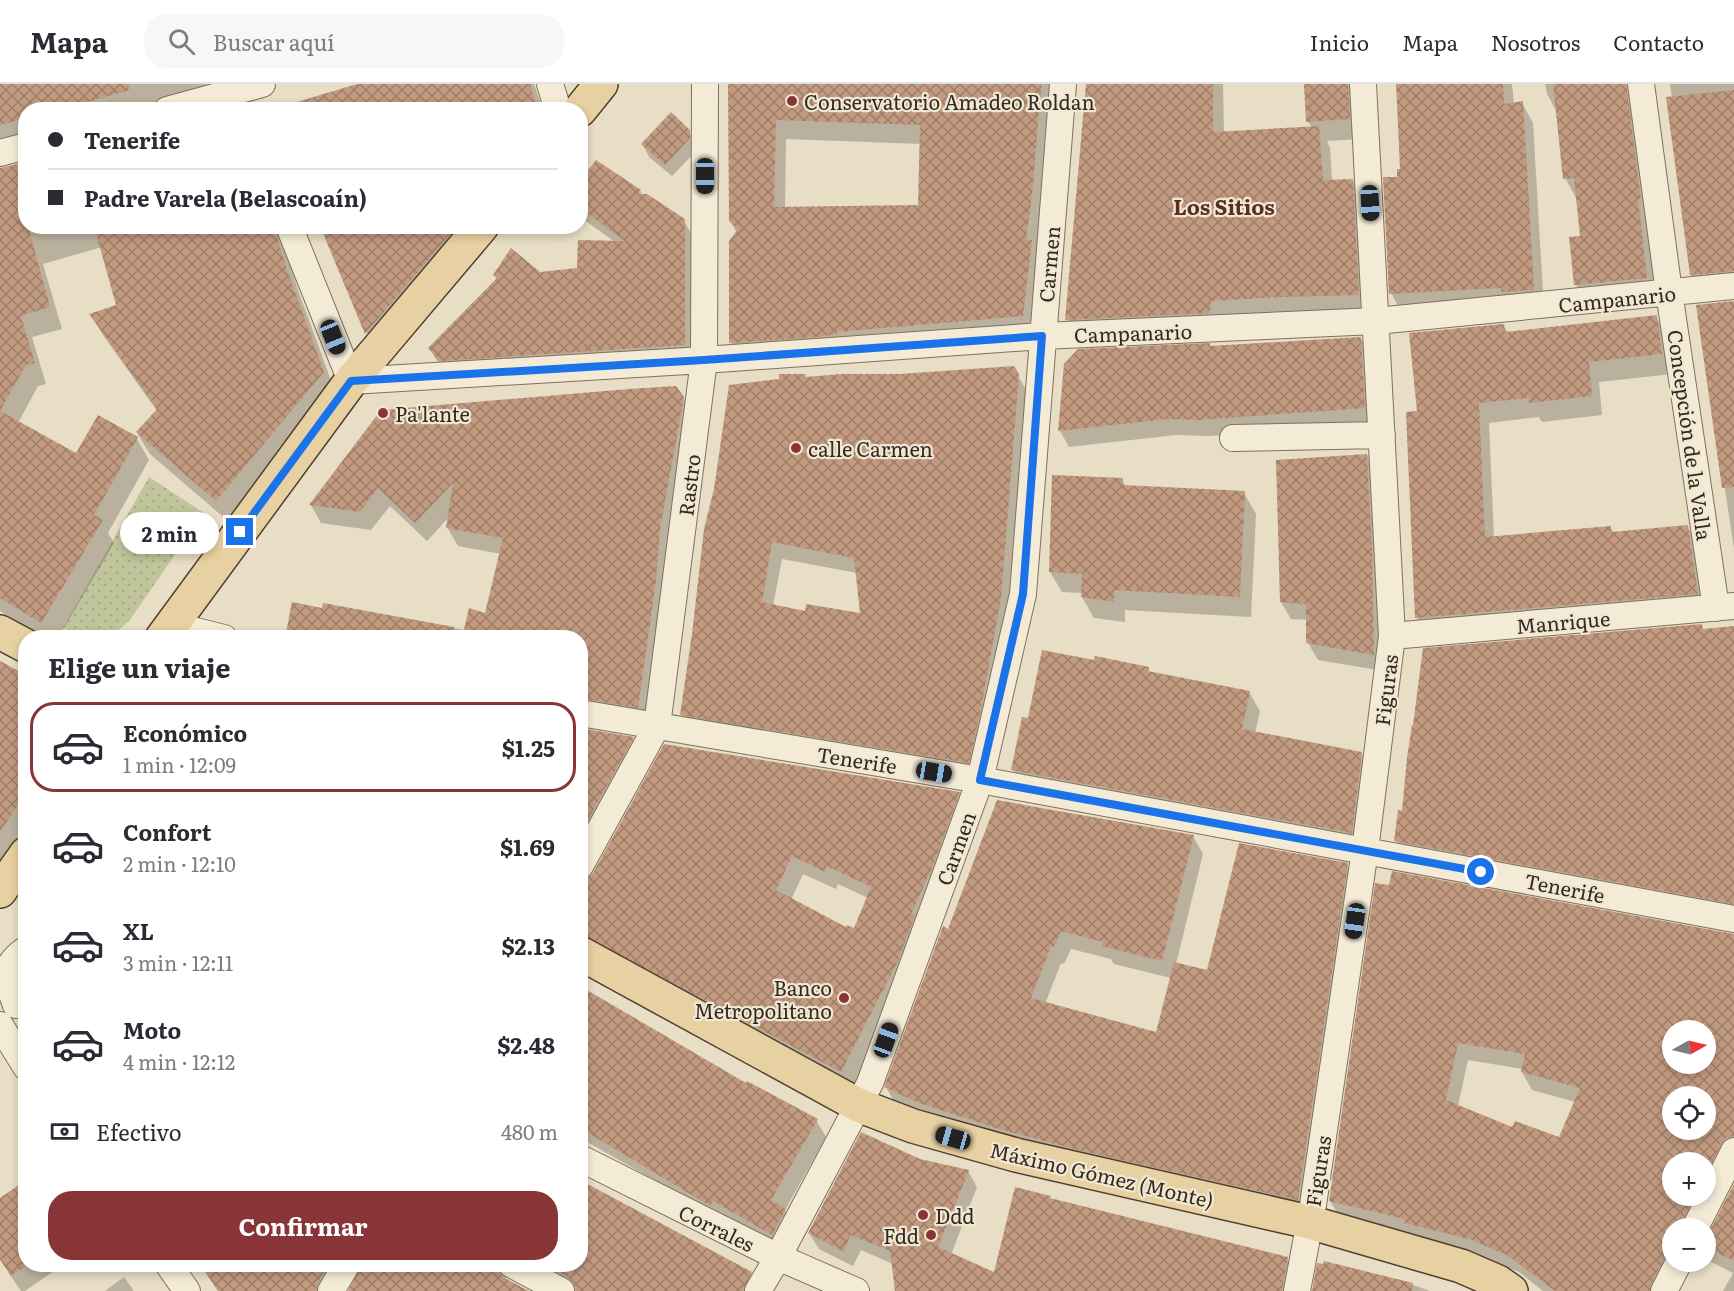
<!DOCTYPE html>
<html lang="es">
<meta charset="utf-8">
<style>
:root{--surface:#fff;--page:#f7f7f7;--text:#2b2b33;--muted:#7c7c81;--line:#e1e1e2;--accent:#893537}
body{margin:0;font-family:Literata,serif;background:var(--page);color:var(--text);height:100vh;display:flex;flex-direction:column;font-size:22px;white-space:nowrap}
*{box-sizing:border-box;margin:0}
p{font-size:20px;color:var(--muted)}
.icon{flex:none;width:33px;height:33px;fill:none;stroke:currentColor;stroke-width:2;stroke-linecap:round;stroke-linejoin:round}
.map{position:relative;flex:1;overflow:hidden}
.panel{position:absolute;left:18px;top:546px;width:570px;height:642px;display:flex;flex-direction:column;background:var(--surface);border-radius:24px;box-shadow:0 3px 9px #0003}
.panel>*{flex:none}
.hud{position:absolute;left:18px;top:18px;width:570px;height:132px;border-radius:24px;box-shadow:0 3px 9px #0003;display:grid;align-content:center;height:132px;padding:0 30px;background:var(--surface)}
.needle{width:39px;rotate:82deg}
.tools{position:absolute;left:1662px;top:936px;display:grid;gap:12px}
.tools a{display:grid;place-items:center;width:54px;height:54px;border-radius:50%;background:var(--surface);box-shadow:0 3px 9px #0003;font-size:30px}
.end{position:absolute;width:27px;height:27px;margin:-14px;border:8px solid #1a73e8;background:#fff;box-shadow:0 0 0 3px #fff}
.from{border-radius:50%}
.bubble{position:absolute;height:42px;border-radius:21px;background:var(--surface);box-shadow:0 3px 9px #0003;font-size:20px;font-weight:700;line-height:42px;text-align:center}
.car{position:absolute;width:18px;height:36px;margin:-18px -9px;border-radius:8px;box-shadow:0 0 4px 2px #0007;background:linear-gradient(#222 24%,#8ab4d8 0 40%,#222 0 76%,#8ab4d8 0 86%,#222 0)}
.hud b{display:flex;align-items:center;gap:21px;height:57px;font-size:22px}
.hud b+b{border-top:2px solid var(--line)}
.hud i{width:15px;height:15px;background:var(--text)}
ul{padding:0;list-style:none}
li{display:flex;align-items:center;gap:18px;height:90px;margin:0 12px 9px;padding:0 18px;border:3px solid transparent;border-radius:24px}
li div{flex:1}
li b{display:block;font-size:22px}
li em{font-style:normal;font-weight:700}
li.current{border-color:var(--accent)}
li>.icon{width:54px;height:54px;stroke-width:1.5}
h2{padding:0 30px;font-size:27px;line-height:72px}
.pay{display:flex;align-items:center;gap:15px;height:66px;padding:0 30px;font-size:22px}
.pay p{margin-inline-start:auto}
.button{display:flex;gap:12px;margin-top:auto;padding:12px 30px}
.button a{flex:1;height:69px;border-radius:24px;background:var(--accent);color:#fff;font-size:24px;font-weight:700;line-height:69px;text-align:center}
header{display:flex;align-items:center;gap:36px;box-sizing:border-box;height:84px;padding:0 30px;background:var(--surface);border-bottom:2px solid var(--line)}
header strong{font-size:28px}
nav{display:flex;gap:33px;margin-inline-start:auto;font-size:21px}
.search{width:420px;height:54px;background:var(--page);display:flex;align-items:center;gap:15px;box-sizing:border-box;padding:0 21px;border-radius:24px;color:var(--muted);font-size:22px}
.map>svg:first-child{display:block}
.grass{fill:url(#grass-dots)}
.shadow{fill:#0003;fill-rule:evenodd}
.building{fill:url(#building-cross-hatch);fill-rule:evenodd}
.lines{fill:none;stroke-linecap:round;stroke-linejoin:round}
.minor-casing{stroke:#81705d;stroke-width:28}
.major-casing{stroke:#503f31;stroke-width:36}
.minor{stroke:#f4ebd7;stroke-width:26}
.major{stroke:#e7d0a1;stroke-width:33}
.route{stroke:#1a73e8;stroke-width:8}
.poi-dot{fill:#893537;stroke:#f1e8d4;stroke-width:2}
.labels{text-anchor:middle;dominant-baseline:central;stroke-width:4.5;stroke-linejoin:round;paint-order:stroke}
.poi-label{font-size:20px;fill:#33291f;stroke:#f1e8d4;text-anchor:start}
.street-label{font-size:20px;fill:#33291f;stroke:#f1e8d4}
.neighbourhood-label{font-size:21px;font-weight:bold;fill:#5b2e24;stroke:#f1e8d4}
</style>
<header>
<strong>Mapa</strong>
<div class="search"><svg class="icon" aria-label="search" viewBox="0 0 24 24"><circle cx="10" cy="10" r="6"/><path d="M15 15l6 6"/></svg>Buscar aquí</div>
<nav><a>Inicio</a><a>Mapa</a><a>Nosotros</a><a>Contacto</a></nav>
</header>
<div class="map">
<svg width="1734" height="1207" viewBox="0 0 1734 1207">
<defs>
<pattern id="grass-dots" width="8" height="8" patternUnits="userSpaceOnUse" patternTransform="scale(1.5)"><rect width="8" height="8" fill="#c1c59b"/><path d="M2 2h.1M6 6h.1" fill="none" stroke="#a6a985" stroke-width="1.8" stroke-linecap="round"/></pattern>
<pattern id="building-cross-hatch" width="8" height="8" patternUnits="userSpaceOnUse" patternTransform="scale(1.5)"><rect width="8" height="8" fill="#c29a80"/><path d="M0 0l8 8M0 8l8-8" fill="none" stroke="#9e7e68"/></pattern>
</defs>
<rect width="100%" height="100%" fill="#e8ddc5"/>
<path class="grass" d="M149,393l55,36 -75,108 -19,16h-25l-22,-9z"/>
<path class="shadow" d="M0,0h219l1,3 -80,23h-114v27l-26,7z
M362,0h172l9,26h-265z
M730,0h325l-21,251 -292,27 -11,-19 6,-110 -7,-12zM786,55l135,5 -1,62 -135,2z
M1086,0h137l1,49 88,-5 -4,-7 -2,-37h52l3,55 -34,2 3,7 2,33 20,-1 12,21 6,114 -291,25 -12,-20z
M1397,0h115l2,20 8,-1 11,20 11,187 -142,3 -11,-20 8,-115 3,-8z
M1545,0h89l23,214 -69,7 -12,-20 -5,-47 11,-1 -6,-39 -11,-20 -7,-64 -11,-20z
M1670,0h64v202l-34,4 -9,-15 -24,-177h5z
M689,47l7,13v7l-24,25 -23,-19 -6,-12z
M596,78l44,29 3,4 41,26 10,17v124l-254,4 -10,-17 67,-69 -2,-5 45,-1 38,-5 37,-27 -35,-25v-34z
M0,86l26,56h253l19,64 38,104 -107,128 -79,-68 -13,-21 20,-22 -54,-76 -12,-21 27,-8 -16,-59 -59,17 19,65 -30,8 14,47 -8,2 -20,37 58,32 61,-16 12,21 -41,73 6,10 -56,95h-15l-43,-27z
M322,142h169l-111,131 -13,-24z
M1734,229v236l-35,-234z
M1656,233l12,19 4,38 -73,8 3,33 -60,7 -3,-5 -50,6 5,115 116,-11 4,6 73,-7 12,20 9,67 -280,24 -11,-19 2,-206 84,-87 5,8z
M1360,254l10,16 3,70 -164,12 -33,-1 -107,12 -9,-16 150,-83z
M1013,283l15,26 -18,223 -32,164 -286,-48 -10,-18 124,-336 94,-3zM782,475l75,14 5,42 -56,-2 -33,-7z
M683,314l11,19 -46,309 -68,-5v-83h-293l36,-29 1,-4 141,25 21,-15 15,-61 -43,-8 -11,-19 2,-10 -22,24 -37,-35 -19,24 -50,-7 -10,-18z
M1367,371l9,17 8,199 -66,-11 -10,-17v-23l-17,-1 -10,-17z
M1122,396l4,6 118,7 12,21 -5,103 -126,-7v12l-31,-4 -12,-21v-4l-20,-1 -12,-20z
M1701,541l3,5 30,-2v291l-328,-60 -10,-18 7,-28z
M0,577l26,15v163l-26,39z
M1095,578l53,6 2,5 99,19 11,19 -5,22 106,20 11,19 -10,80 -338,-63 -11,-19 16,-50z
M580,646l53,9 10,18 -63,115z
M959,709l11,19 -62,168 -56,110 -272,-144v-64zM803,790l33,15 2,-5 30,14 -14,32 -7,-1 -56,-29z
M1193,752l10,18 -27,110 32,8 139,-108 10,18 -49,335 -214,-49 -198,-63 -10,-18 63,-156zM1071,865l40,10 3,5 57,14 -14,56 -112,-30 16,-41 3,1z
M1377,800l357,51v224l-37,69h-25v34l-6,29h-123l-24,-19 -38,-16 -140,-37 -11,-18zM1672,946h34v34h-34zM1468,976l55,9 -1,3 10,18 44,12 -16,37 -47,-10 -55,-23zM1672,1012h34v34h-34zM1672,1078h34v34h-34z
M580,903l167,98 69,35 10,17 -41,73 10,17 -13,25 -202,-114z
M920,1076l48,11 9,16 -26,68 44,19 55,-77 1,3 236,58 10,17 -3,16h-399l-2,-27 -32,-14 -8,16 -34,-17 -10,-16z
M1734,1104v103h-11l10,-18 -24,-12 -3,-6v-15z
M0,1115l26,65h38l-39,27h-4l-21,-31z
M200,1180h380l171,9 9,16v2h-187l-66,-18 -2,7 21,11h-177l14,-24 -5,-2 -25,26h-115z
M124,1193l10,14h-29z
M1413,1201l17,6h-118z"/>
<path class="building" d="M0,0h128l1,6 -69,20h-34v8l-26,7z
M357,0h173l8,26h-248v-6z
M728,0h314l-4,36 -5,67 -7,53h6l-9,76 -186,16v2l-20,3 -88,6v-102l9,-12 -9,-8zM776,36l144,5 -2,80 -144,2z
M1086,0h127v48l106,-6 4,54 30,-1 6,116 -77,2 -71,4 -1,12 -145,7z
M1304,0h44l2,35 -44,3z
M1396,0h107l1,20 19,-3 11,189 -33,2v-4l-112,6 -6,-117h14v-8h3z
M1553,0h73l15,115h-3l9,79 -73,7 -5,-48 11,-1 -6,-58 -11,1z
M1734,6v181l-44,4 -24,-178z
M671,28l19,18v8l-25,27 -24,-21z
M596,76l45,30 -3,4h9l38,25v126l-246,16 -11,-13 69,-70 -4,-3 18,-27 29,24 37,-4 1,-28 47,1 -45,-33v-27z
M26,78v64h2l22,81 -29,9 14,47 -9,2 -26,46 76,42 22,-38 40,22 -44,78 9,5 -62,103 -41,-25v-430z
M94,142h180l12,41 38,105 -108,129 -80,-69 21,-23 -68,-95 27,-9z
M320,142h137l-92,108z
M1734,217v186l-12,1 -26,-183z
M1657,231l5,39 -73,8 3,34 -63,7v-5l-50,5 6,134 126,-11v6l77,-7 10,69 -283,24 -9,-206 11,-1 -8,-78 95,-9 1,8z
M1361,253l4,71 -166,12 -32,-1 -109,12 6,-67 14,-15 132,-6v3z
M1014,282l5,8 -18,224 -20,111 -12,54 -289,-48 12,-81 12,-105 10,-40 15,-104 50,-6v-5h26l1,3 35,-3h59zM772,458l82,16 6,55 -54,-9 -1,7 -43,-9z
M676,302l8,11 -24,132 -4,52 -18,127 -58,-10v-60h-118l7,-30 16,5 18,-75 -57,-10 7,-45 -38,40 -37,-35 -18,24 -51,-7 72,-95 248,-21z
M1367,370l5,96 2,105 -68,-12v-39l-26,-2 -4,-142z
M1052,391l71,3v7l122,6 -5,106 -126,-7v12l-33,-5 1,-23 -33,-2z
M292,518l30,6 1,-5 131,24 -1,11h-168z
M1702,540l1,5 31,-3v278l-340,-63 4,-31 4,1 5,-53 5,-33h1l10,-77z
M1042,566l52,10 1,-4 54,11 -1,4 102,20 -8,38 120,23 -10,81 -341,-63 11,-53 6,1z
M0,577l26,14v118l-26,39z
M580,644l54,9 -54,97z
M664,660l296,48 -28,76 -21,46 4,1 -17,46 -57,111 -261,-138v-53l7,-2 6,-6zM792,772l33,16 2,-6 44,21 -17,41 -7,-3 -1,2 -70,-37z
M997,716l197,35 -32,126 -60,-15 1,-4 -42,-11 -7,16 -3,-1 -20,52 125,34 18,-70 33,8 32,-127 109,20 -50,337 -216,-49 -83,-22 -80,-26 -35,-16 59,-161 5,3z
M1392,787l342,63v202l-8,2 -5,6 -15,30v-12h-34v34h23l-13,25 -2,7h-8v17l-16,29 -7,17h-94l-48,-36 -38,-16 -65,-16 1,-4 -76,-18 46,-318 14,2zM1672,946h34v34h-34zM1458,959l67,11 -4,18 59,16 -21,49 -44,-16 -3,6 -66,-27zM1672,1012h34v34h-34z
M580,902l166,97 1,-2 71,38 -47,81 15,9 -14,26 -59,-34 -3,5 -130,-78z
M861,1048l59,27 49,11 -31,77 56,25 21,-85 36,9 -1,2 238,59 -6,34h-387l-5,-40 -39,-16 -8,16 -35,-18z
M26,1096v86l-15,10 -11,-17v-61z
M580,1096l172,92 -9,19h-167l-2,-7 -5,-6 -26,-14h37z
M1734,1100v77l-28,-14v-9z
M1324,1177l89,22 -1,8h-100l5,-28 6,1z
M200,1180h129l-11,19 -2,8h-98z
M362,1180h134l2,7 5,6 26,14h-181z"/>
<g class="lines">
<defs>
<path id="minor" d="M550,0l8,26
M1641,0l28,208 47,316
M167,26l95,-26
M0,69l26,-7
M289,142l62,155 353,-21 338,-24 334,-15 358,-35
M1233,354l149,-3
M171,541l53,13
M1392,552l342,-30
M580,629l400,67 754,139
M580,782l77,-140 47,-366 1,-276
M16,921c-10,-26 -16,-37 9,-55
M0,941l26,42
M580,1074l198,99 78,34
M1695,1144l39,-77
M168,1180l19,27
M511,1180l50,27
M331,1207l16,-27
M758,1207l20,-34 92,-174 110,-303 43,-186 40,-510
M1297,1207l16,-86 52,-355 27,-214 -29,-552
M1664,1207l15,-29"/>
<path id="major" d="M580,26l21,-26
M0,548l26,14
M162,554l189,-257 131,-155
M0,807l26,-37
M580,869l278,152 55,21 103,29 293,67 152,44 37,16 13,9"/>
</defs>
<use href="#minor" class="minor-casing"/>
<use href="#major" class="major-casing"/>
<use href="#minor" class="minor"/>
<use href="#major" class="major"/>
</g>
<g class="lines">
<path class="route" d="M240,448l111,-151 353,-21 338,-24 -19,258 -43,186 501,92"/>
</g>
<g class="poi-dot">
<circle cx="792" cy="17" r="6"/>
<circle cx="383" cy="329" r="6"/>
<circle cx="796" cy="364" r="6"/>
<circle cx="844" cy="914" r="6"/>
<circle cx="923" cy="1131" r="6"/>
<circle cx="931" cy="1151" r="6"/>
</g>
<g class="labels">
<g class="poi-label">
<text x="804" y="17">Conservatorio Amadeo Roldan</text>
<text x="395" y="329">Pa'lante</text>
<text x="808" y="364">calle Carmen</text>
<text x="832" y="903" text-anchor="end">Banco<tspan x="832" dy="23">Metropolitano</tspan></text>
<text x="935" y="1131">Ddd</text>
<text x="919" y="1151" text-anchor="end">Fdd</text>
</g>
<g class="street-label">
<text transform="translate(1048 180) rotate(-85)">Carmen</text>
<text transform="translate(1617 214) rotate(-6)">Campanario</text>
<text transform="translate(1133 248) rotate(-2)">Campanario</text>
<text transform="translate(1691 351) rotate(82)">Concepción de la Valla</text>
<text transform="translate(688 401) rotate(-83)">Rastro</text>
<text transform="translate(1563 537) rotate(-5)">Manrique</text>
<text transform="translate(1385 606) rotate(-83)">Figuras</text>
<text transform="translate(857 675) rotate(9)">Tenerife</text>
<text transform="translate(955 764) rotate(-70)">Carmen</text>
<text transform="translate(1565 803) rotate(11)">Tenerife</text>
<text transform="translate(1317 1087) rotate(-81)">Figuras</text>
<text transform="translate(1102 1090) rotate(13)">Máximo Gómez (Monte)</text>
<text transform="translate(717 1143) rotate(26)">Corrales</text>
</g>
<g class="neighbourhood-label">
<text x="1224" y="121">Los Sitios</text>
</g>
</g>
</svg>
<div class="tools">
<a><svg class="needle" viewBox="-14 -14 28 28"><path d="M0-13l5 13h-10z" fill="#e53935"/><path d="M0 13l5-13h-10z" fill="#7c7c81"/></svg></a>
<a><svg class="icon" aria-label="locate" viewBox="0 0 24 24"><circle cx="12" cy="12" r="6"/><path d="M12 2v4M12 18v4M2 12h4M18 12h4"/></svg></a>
<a>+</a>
<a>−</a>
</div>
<i class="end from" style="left:1481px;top:788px"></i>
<i class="end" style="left:240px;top:448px"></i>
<div class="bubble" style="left:120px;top:428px;width:99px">2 min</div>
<i class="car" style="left:705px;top:92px;rotate:180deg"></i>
<i class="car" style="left:1370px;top:119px;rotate:177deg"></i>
<i class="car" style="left:333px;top:253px;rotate:158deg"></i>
<i class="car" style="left:934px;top:688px;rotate:99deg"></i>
<i class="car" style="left:1355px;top:837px;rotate:188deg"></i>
<i class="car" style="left:886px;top:956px;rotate:20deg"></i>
<i class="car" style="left:953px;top:1054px;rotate:286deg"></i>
<div class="hud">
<b><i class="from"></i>Tenerife</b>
<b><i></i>Padre Varela (Belascoaín)</b>
</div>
<section class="panel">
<h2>Elige un viaje</h2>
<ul>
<li class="current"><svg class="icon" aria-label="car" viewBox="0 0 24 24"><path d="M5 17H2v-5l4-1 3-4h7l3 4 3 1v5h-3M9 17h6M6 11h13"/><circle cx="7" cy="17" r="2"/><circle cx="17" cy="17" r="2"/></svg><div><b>Económico</b><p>1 min · 12:09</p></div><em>$1.25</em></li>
<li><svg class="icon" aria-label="car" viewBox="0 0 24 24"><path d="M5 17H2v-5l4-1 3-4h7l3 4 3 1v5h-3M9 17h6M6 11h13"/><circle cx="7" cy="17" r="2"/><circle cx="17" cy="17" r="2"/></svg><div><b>Confort</b><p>2 min · 12:10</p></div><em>$1.69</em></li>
<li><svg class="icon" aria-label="car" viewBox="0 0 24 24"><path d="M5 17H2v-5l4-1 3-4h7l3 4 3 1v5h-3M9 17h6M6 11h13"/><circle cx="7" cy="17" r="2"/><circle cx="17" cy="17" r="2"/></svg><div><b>XL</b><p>3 min · 12:11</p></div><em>$2.13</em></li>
<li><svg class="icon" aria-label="car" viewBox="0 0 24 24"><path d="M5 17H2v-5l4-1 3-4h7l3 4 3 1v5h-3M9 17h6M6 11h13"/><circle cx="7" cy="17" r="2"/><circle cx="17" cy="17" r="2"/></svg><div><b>Moto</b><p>4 min · 12:12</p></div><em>$2.48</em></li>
</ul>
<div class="pay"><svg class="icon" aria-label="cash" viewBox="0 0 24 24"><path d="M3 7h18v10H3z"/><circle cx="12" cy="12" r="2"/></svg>Efectivo<p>480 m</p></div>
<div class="button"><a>Confirmar</a></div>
</section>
</div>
